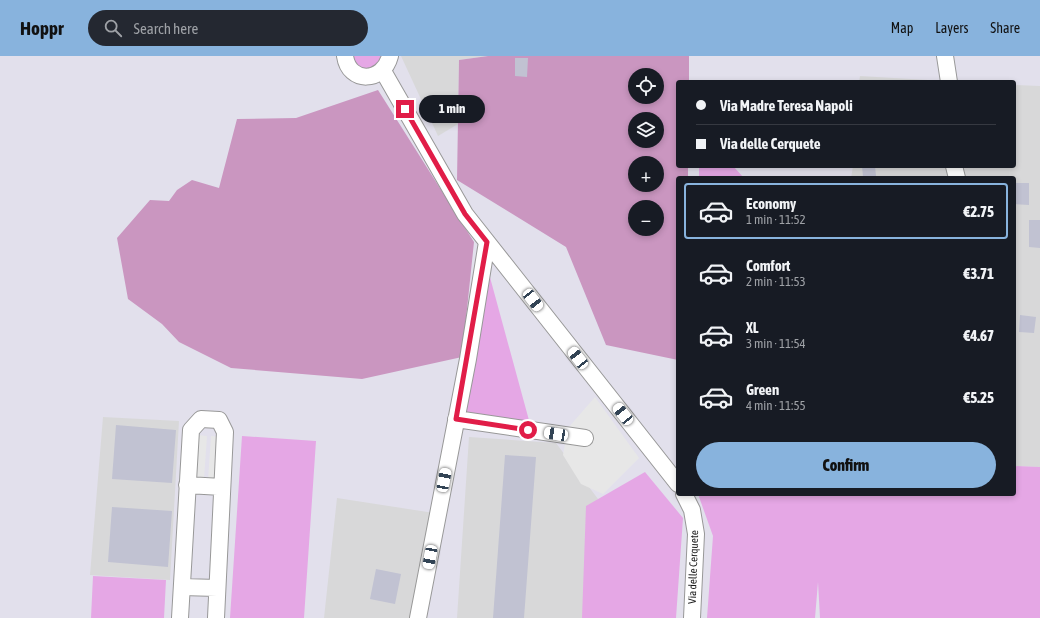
<!DOCTYPE html>
<meta charset="utf-8">
<style>
:root{--surface:#171b24;--page:#242831;--text:#f1f3f6;--muted:#9ea1a6;--line:#363941;--accent:#88b3dd}
body{margin:0;font-family:"Asap Condensed",sans-serif;background:var(--page);color:var(--text);height:100vh;display:flex;flex-direction:column;font-size:15px;white-space:nowrap}
*{box-sizing:border-box;margin:0}
p{font-size:13px;color:var(--muted)}
.icon{flex:none;width:22px;height:22px;fill:none;stroke:currentColor;stroke-width:2;stroke-linecap:round;stroke-linejoin:round}
.map{position:relative;flex:1;overflow:hidden}
.panel{position:absolute;left:676px;top:120px;width:340px;height:320px;display:flex;flex-direction:column;background:var(--surface);border-radius:4px;box-shadow:0 2px 6px #0003}
.panel>*{flex:none}
.banner{position:absolute;left:676px;top:24px;width:340px;height:88px;border-radius:4px;box-shadow:0 2px 6px #0003;display:grid;align-content:center;height:88px;padding:0 20px;background:var(--surface)}
.fabs{position:absolute;left:628px;top:12px;display:grid;gap:8px}
.fabs a{display:grid;place-items:center;width:36px;height:36px;border-radius:50%;background:var(--surface);box-shadow:0 2px 6px #0003;font-size:20px}
.end{position:absolute;width:18px;height:18px;margin:-9px;border:5px solid #e11d48;background:#fff;box-shadow:0 0 0 2px #fff}
.from{border-radius:50%}
.bubble{position:absolute;height:28px;border-radius:14px;background:var(--surface);box-shadow:0 2px 6px #0003;font-size:13px;font-weight:800;line-height:28px;text-align:center}
.car{position:absolute;width:12px;height:24px;margin:-12px -6px;border-radius:5px;box-shadow:0 0 3px 1px #0007;background:linear-gradient(#fff 24%,#345 0 40%,#fff 0 76%,#345 0 86%,#fff 0)}
.banner b{display:flex;align-items:center;gap:14px;height:38px;font-size:15px}
.banner b+b{border-top:1px solid var(--line)}
.banner i{width:10px;height:10px;background:var(--text)}
ul{padding:7px 0 0;list-style:none}
li{display:flex;align-items:center;gap:12px;height:56px;margin:0 8px 6px;padding:0 12px;border:2px solid transparent;border-radius:4px}
li div{flex:1}
li b{display:block;font-size:15px}
li em{font-style:normal;font-weight:800}
li.on{border-color:var(--accent)}
li>.icon{width:36px;height:36px;stroke-width:1.5}
.action{display:flex;gap:8px;margin-top:auto;padding:8px 20px}
.action a{flex:1;height:46px;border-radius:24px;background:var(--accent);color:#111;font-size:16px;font-weight:800;line-height:46px;text-align:center}
header{display:flex;align-items:center;gap:24px;box-sizing:border-box;height:56px;padding:0 20px;background:var(--accent);color:#111}
header strong{font-size:19px}
nav{display:flex;gap:22px;margin-inline-start:auto;font-size:14px}
.search{width:280px;height:36px;background:var(--page);display:flex;align-items:center;gap:10px;box-sizing:border-box;padding:0 14px;border-radius:22px;color:var(--muted);font-size:15px}
.map>svg:first-child{display:block}
.residential{fill:#d8d8d9}
.grass{fill:#e5a7e5}
.forest{fill:#ca96c0;fill-rule:evenodd}
.parking{fill:#e7e7e7}
.building{fill:#c1c2d2}
.lines{fill:none;stroke-linecap:round;stroke-linejoin:round}
.minor-casing{stroke:#989898;stroke-width:18}
.minor{stroke:#fff;stroke-width:16}
.route{stroke:#e11d48;stroke-width:5}
.labels{text-anchor:middle;dominant-baseline:central;stroke-width:3;stroke-linejoin:round;paint-order:stroke}
.street-label{font-size:11px;fill:#1b1b1b;stroke:#fff}
</style>
<header>
<strong>Hoppr</strong>
<div class="search"><svg class="icon" aria-label="search" viewBox="0 0 24 24"><circle cx="10" cy="10" r="6"/><path d="M15 15l6 6"/></svg>Search here</div>
<nav><a>Map</a><a>Layers</a><a>Share</a></nav>
</header>
<div class="map">
<svg width="1040" height="562" viewBox="0 0 1040 562">
<rect width="100%" height="100%" fill="#e2e0ec"/>
<path class="residential" d="M401,0h87l-29,4 -1,64 -20,12z
M860,20l102,6h-103z
M1014,29l26,1v381l-26,-1v-288h-163l2,-12h161z
M103,361l76,4 -9,159 -80,-5z
M469,381l87,6 45,60 -3,115h-141z
M337,442l97,15 -21,105h-89z"/>
<path class="grass" d="M353,0h29l-1,5 -10,10 -14,-4z
M699,110h34l11,12h-45z
M488,214l42,154 -67,-12z
M242,380l74,5 -12,177h-74z
M1014,410l26,1v151h-220l-2,-36 -3,36h-108l6,-82 -15,-42h316z
M645,416l38,46 -7,100h-94l4,-112z
M93,520l73,4 -2,38h-73z"/>
<path class="forest" d="M488,0h201v26h-11v84h10v12h-10v182l-72,-15 -40,-98 -109,-67 2,-120zM635,19h22v22h-22zM635,63h22v22h-22zM635,107h22v22h-22zM635,151h22v22h-22z
M378,34l96,152 -12,115 -100,22 -131,-11 -52,-26 -17,-18 -34,-25 -11,-61 33,-38 19,1 8,-11 15,-10 27,8 18,-69 59,-1z"/>
<path class="parking" d="M595,341l44,61 -36,36 -22,-10 -18,-29 5,-27z
M198,379l9,1 -3,43h-9z
M211,380l10,1 -3,43h-10z"/>
<path class="building" d="M515,2h13l-1,19 -12,-1z
M862,110h13l1,10 -13,1z
M1014,127h15v22l-15,-1z
M1029,164h11v28l-11,-1z
M1020,259l16,2 -2,16 -15,-1z
M116,369l60,5 -4,53 -60,-4z
M505,399l31,2 -12,161h-31z
M112,451l60,4 -4,56 -60,-5z
M376,513l25,5 -6,30 -25,-5z"/>
<g class="lines">
<defs>
<path id="minor" d="M345,0c4,28 38,27 45,0
M945,0l4,26
M383,15l82,143 213,270
M954,110l3,12
M456,363l129,19
M187,429l35,2
M684,438l8,16 4,24 -4,84
M182,531l35,1
M180,562l11,-188 10,-11 18,1 6,12 -9,186
M418,562l50,-259 19,-117"/>
</defs>
<use href="#minor" class="minor-casing"/>
<use href="#minor" class="minor"/>
</g>
<g class="lines">
<path class="route" d="M405,53l60,105 22,28 -31,177 72,11"/>
</g>
<g class="labels">
<g class="street-label">
<text transform="translate(693 511) rotate(-88)">Via delle Cerquete</text>
</g>
</g>
</svg>
<div class="fabs">
<a><svg class="icon" aria-label="locate" viewBox="0 0 24 24"><circle cx="12" cy="12" r="6"/><path d="M12 2v4M12 18v4M2 12h4M18 12h4"/></svg></a>
<a><svg class="icon" aria-label="layers" viewBox="0 0 24 24"><path d="M12 4l9 5-9 5-9-5zM3 14l9 5 9-5"/></svg></a>
<a>+</a>
<a>−</a>
</div>
<i class="end from" style="left:528px;top:374px"></i>
<i class="end" style="left:405px;top:53px"></i>
<div class="bubble" style="left:419px;top:39px;width:66px">1 min</div>
<i class="car" style="left:533px;top:244px;rotate:142deg"></i>
<i class="car" style="left:578px;top:302px;rotate:322deg"></i>
<i class="car" style="left:623px;top:358px;rotate:321deg"></i>
<i class="car" style="left:556px;top:378px;rotate:279deg"></i>
<i class="car" style="left:444px;top:424px;rotate:11deg"></i>
<i class="car" style="left:430px;top:501px;rotate:191deg"></i>
<div class="banner">
<b><i class="from"></i>Via Madre Teresa Napoli</b>
<b><i></i>Via delle Cerquete</b>
</div>
<section class="panel">
<ul>
<li class="on"><svg class="icon" aria-label="car" viewBox="0 0 24 24"><path d="M5 17H2v-5l4-1 3-4h7l3 4 3 1v5h-3M9 17h6M6 11h13"/><circle cx="7" cy="17" r="2"/><circle cx="17" cy="17" r="2"/></svg><div><b>Economy</b><p>1 min · 11:52</p></div><em>€2.75</em></li>
<li><svg class="icon" aria-label="car" viewBox="0 0 24 24"><path d="M5 17H2v-5l4-1 3-4h7l3 4 3 1v5h-3M9 17h6M6 11h13"/><circle cx="7" cy="17" r="2"/><circle cx="17" cy="17" r="2"/></svg><div><b>Comfort</b><p>2 min · 11:53</p></div><em>€3.71</em></li>
<li><svg class="icon" aria-label="car" viewBox="0 0 24 24"><path d="M5 17H2v-5l4-1 3-4h7l3 4 3 1v5h-3M9 17h6M6 11h13"/><circle cx="7" cy="17" r="2"/><circle cx="17" cy="17" r="2"/></svg><div><b>XL</b><p>3 min · 11:54</p></div><em>€4.67</em></li>
<li><svg class="icon" aria-label="car" viewBox="0 0 24 24"><path d="M5 17H2v-5l4-1 3-4h7l3 4 3 1v5h-3M9 17h6M6 11h13"/><circle cx="7" cy="17" r="2"/><circle cx="17" cy="17" r="2"/></svg><div><b>Green</b><p>4 min · 11:55</p></div><em>€5.25</em></li>
</ul>
<div class="action"><a>Confirm</a></div>
</section>
</div>
